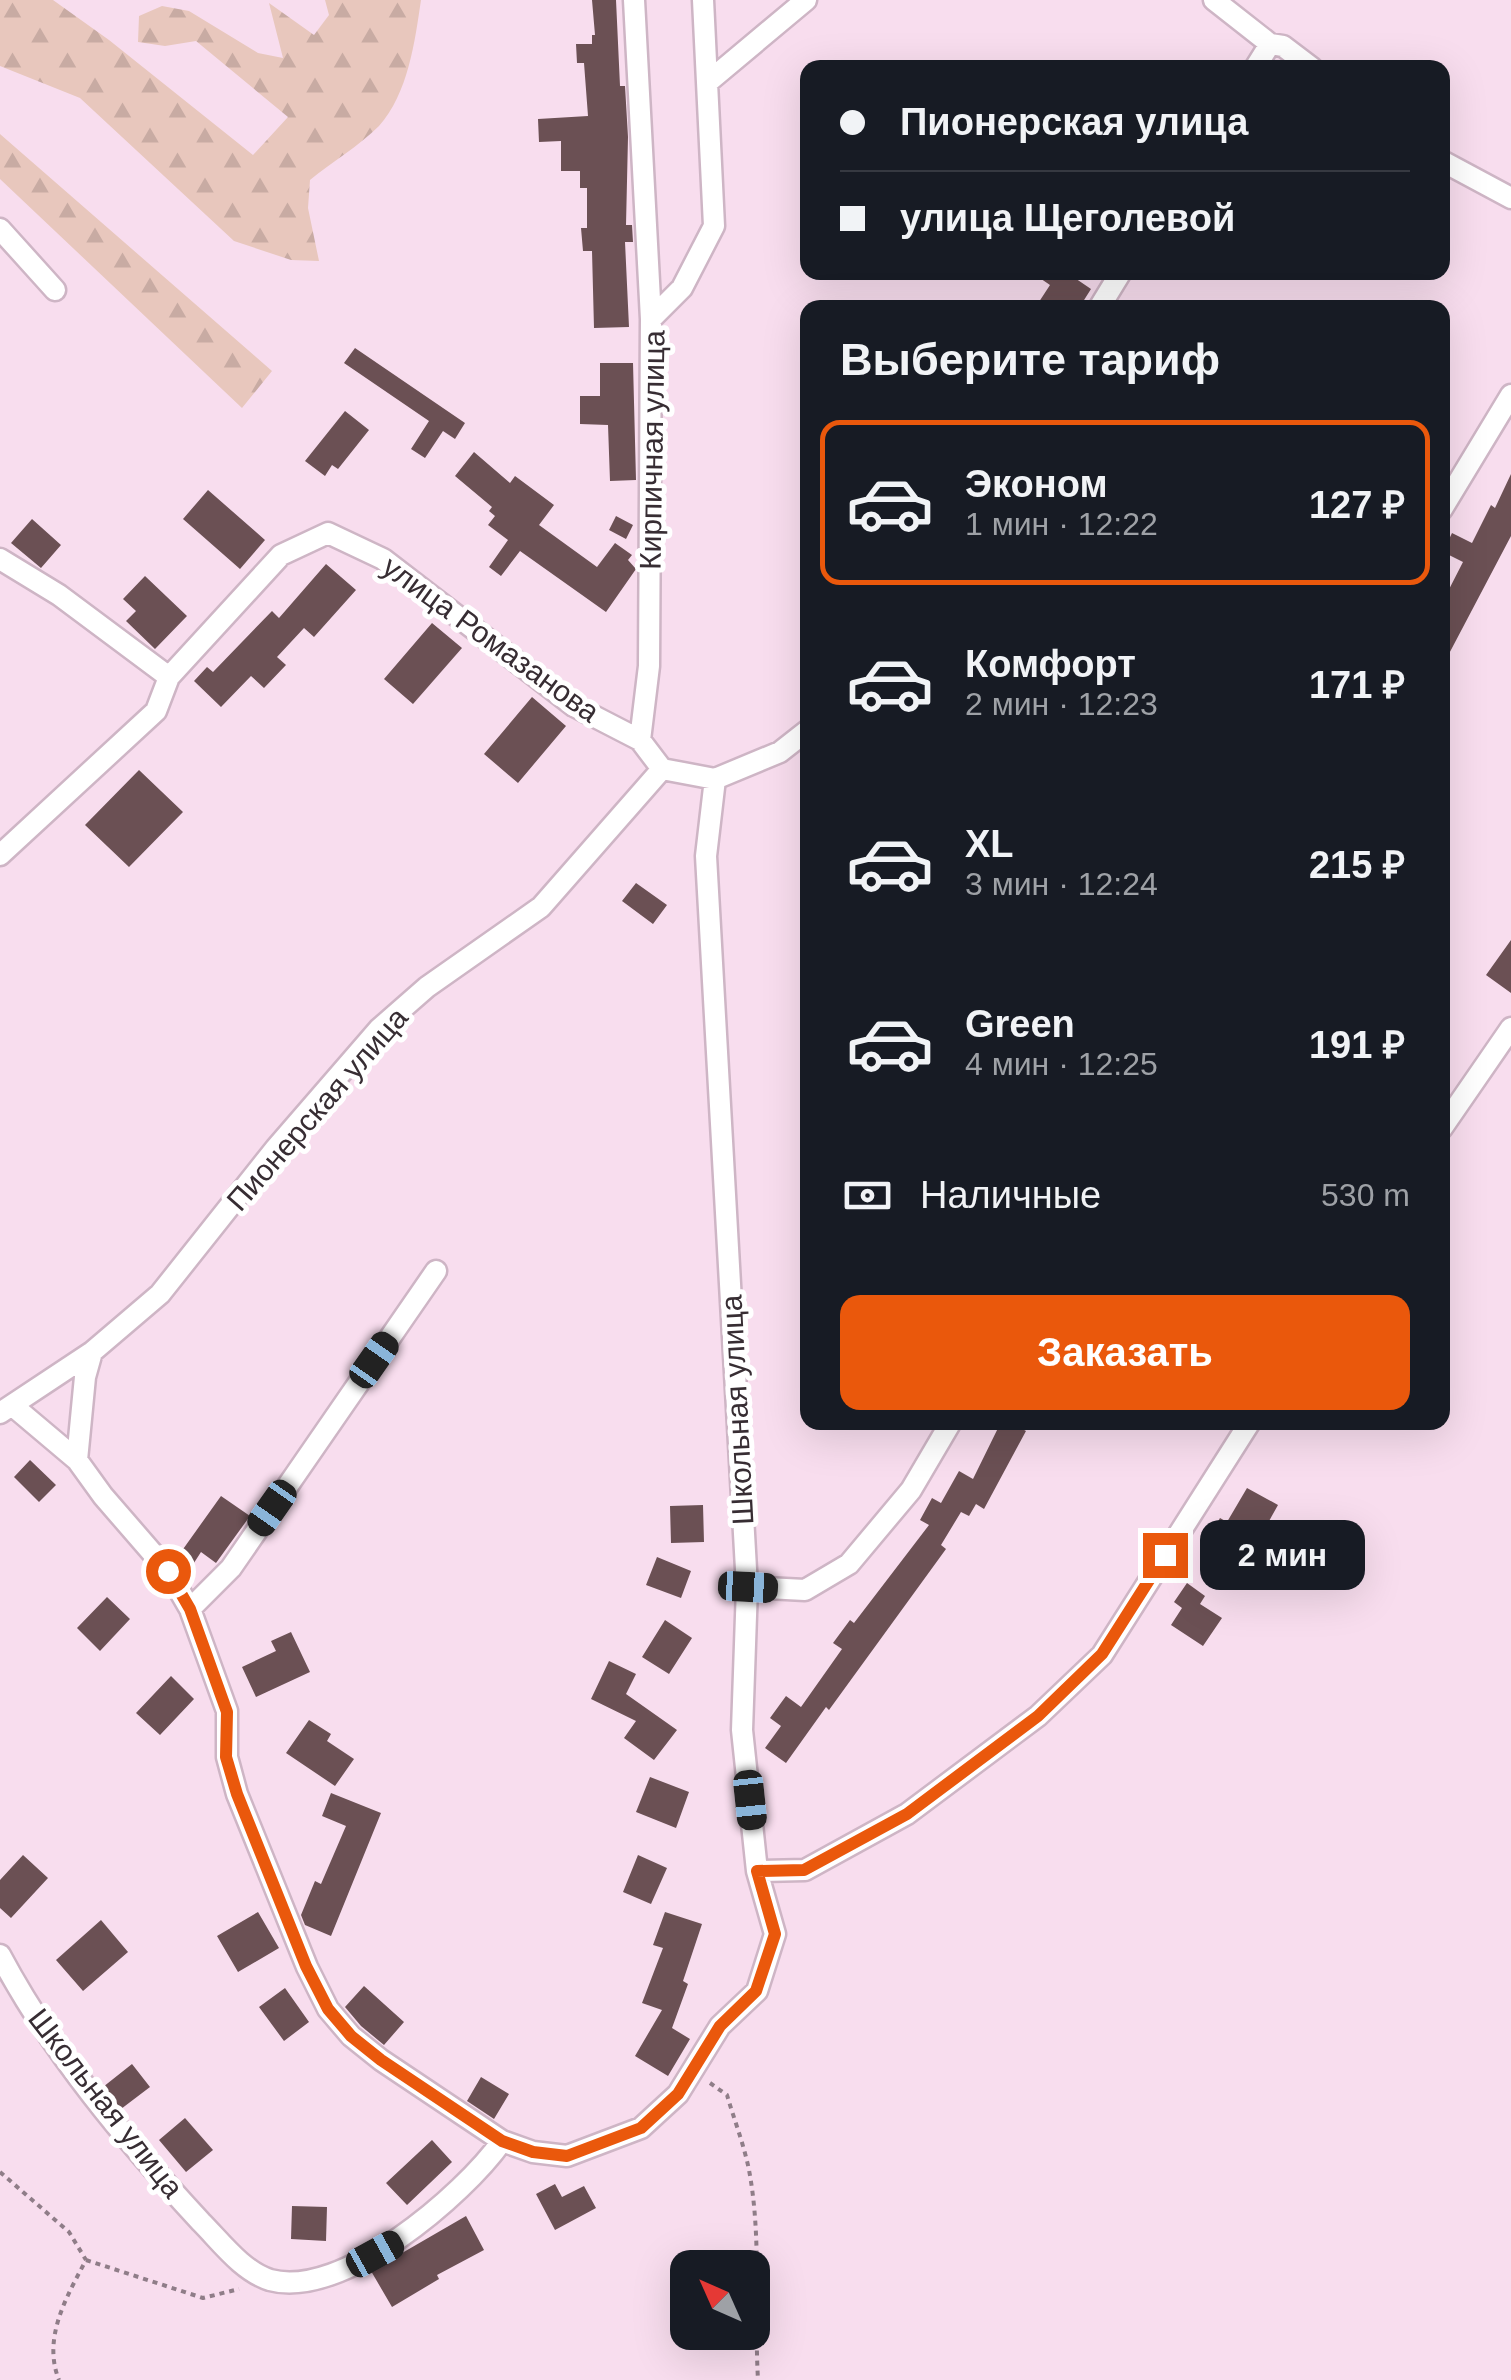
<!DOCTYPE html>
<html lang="ru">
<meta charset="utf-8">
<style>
:root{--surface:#171b24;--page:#20242c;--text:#f1f3f6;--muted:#9ea1a6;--line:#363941;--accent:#ea580c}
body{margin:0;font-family:Arial,sans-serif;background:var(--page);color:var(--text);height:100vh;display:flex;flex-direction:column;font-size:38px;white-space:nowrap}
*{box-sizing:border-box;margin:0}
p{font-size:32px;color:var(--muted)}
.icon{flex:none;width:55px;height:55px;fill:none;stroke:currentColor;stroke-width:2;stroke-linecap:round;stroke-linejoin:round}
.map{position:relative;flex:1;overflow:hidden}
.details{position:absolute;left:800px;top:300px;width:650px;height:1130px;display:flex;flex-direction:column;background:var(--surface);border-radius:20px;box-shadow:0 10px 40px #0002}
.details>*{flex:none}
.guide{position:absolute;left:800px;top:60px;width:650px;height:220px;border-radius:20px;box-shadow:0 10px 40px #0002;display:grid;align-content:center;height:220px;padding:0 40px;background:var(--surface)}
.needle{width:65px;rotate:315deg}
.buttons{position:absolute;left:670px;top:2250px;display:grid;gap:20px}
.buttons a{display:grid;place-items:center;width:100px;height:100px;border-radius:20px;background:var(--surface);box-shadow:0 10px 40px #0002;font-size:50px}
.end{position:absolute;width:45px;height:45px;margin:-22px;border:12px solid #ea580c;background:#fff;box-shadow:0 0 0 5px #fff}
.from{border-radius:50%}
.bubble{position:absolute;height:70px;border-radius:20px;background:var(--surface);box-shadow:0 10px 40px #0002;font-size:32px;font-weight:800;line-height:70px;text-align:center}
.car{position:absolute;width:30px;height:60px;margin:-30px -15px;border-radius:12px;box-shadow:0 0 8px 2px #0007;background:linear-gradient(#222 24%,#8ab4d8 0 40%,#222 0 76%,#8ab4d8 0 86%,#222 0)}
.guide b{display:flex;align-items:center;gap:35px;height:95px;font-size:38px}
.guide b+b{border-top:2px solid var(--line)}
.guide i{width:25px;height:25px;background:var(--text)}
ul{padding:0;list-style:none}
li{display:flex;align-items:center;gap:30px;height:165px;margin:0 20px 15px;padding:0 20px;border:5px solid transparent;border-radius:20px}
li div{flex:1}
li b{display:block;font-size:38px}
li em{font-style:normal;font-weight:800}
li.current{border-color:var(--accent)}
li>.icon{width:90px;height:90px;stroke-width:1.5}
h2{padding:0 40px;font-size:45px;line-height:120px}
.pay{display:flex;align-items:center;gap:25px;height:110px;padding:0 40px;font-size:38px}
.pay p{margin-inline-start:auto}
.primary-button{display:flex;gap:20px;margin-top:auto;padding:20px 40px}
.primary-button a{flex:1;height:115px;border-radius:20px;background:var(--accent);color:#fff;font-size:40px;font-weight:800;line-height:115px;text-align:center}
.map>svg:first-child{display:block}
.forest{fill:url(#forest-firs)}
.building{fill:#6b5054}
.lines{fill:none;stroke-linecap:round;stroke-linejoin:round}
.street-casing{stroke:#ceb5c5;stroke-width:25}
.path{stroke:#8f7d88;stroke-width:4;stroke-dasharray:5 5;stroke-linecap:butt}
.street{stroke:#fff;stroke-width:20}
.route{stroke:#ea580c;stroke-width:12}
.labels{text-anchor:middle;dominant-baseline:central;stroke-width:10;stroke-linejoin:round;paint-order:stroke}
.street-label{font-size:30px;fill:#372d33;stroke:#fff}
</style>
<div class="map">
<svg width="1511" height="2380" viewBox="0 0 1511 2380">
<defs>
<pattern id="forest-firs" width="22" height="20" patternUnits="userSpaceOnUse" patternTransform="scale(2.5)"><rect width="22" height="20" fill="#e8c7bd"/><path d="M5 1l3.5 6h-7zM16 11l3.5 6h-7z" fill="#c8aba3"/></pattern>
</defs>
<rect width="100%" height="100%" fill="#f8ddee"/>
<path class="forest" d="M0,0h53l56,40 144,115 35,-38 -92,-76 -31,5 -27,-4 1,-26 23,-10 27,5 69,42 25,5 -14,-55 45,32 15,-20 -4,-15h96c-6,41 -13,94 -42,126 -20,20 -47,36 -69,54l-2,28 11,53 -28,-1 -57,-19 -154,-143 -80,-32z
M0,134l272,237 -30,37 -242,-229z"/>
<path class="building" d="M592,0h24l4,86h5l3,51 -2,88h6l1,17h-8l4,85 -35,1 -2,-77h-9l-2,-23h6v-40h-7v-17h-19v-30l-22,1 -1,-23 50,-3 -4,-53h-7l-1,-19h16v-9h3z
M1031,272h35l25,17 -12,19h-44l15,-23z
M355,348l110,75 -10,16 -12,-8 -18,27 -14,-9 18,-28 -85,-58z
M600,363h33l3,117 -26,1 -2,-56 -28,-1v-28h20z
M345,411l24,19 -31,39 -6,-4 -7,11 -20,-15z
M474,452l36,31 5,-7 39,29 -15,20 58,42 18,-24 17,12 -4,5 8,9 -30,43 -86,-61 -19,25 -12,-9 19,-27 -20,-15 7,-9 -6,-5 3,-4 -37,-31z
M1511,474v62l-69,131v-64l21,-41 -20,-10 9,-19 20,10 19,-38 4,3z
M208,490l57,50 -25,29 -57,-50z
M616,516l17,9 -7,14 -17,-9z
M32,519l29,26 -20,23 -30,-25z
M326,564l30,26 -42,47 -10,-9 -27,29 9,8 -22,23 -13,-12 -30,31 -27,-26 13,-14 6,5 59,-61 7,7z
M145,576l42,40 -32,33 -29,-28 10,-10 -13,-12z
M432,623l30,25 -49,56 -29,-25z
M532,697l34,29 -48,57 -34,-29z
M139,770l44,42 -54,55 -44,-42z
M636,883l31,22 -14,19 -31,-23z
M1511,940v53l-25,-18z
M1001,1422h9l16,9 -42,78 -8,-5 -7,12 -8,-4 -20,33 5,4 -117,161 -3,-3 -40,56 -21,-15 16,-22 -11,-8 16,-22 15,11 41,-58 -9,-6 17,-23 4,3 75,-98 -9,-5 12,-22 9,5 18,-32 14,8z
M30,1460l26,25 -17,17 -25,-25z
M1247,1488l31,17 -33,59 -38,-24 13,-22 7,4z
M221,1496l29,20 -34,47 -15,-11 -11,17 -14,-10z
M703,1505l1,37 -33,1 -1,-37z
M657,1557l34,14 -10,27 -35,-13z
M1187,1583l18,13 -5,8 22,14 -19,28 -32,-21 11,-17 -8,-6z
M107,1597l23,22 -30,32 -23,-23z
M665,1620l27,18 -23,36 -27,-17z
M291,1632l19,40 -54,25 -14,-30 34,-16 -5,-10z
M609,1661l27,13 -10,20 51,36 -23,30 -30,-22 12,-17 -45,-22z
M171,1676l23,23 -34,36 -24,-22z
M309,1720l22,14 -4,7 27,18 -19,27 -49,-33z
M650,1777l39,15 -13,36 -40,-16z
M331,1793l50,20 -50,123 -26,-11 -4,-10 14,-34 6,3 25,-58 -24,-10z
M23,1855l25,23 -37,40 -11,-10v-28z
M638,1855l29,13 -16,36 -28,-12z
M258,1912l21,36 -41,24 -21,-36z
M665,1912l37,12 -19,57 5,3 -16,44 18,11 -22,37 -33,-20 27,-46 -20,-7 21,-55 -10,-3z
M101,1920l27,32 -45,39 -27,-31z
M364,1986l40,36 -20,23 -23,-19 -16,-19z
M285,1988l24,34 -25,19 -25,-34z
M132,2064l18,23 -29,22 -18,-22z
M481,2077l28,17 -15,25 -27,-18z
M185,2118l28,32 -27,22 -27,-32z
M432,2140l20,22 -45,43 -21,-22z
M555,2184l7,13 22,-11 12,22 -41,22 -19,-36z
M292,2206l35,1 -1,34 -35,-2z
M466,2216l18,34 -47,25 2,4 -47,28 -21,-36z"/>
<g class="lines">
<defs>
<path id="street" d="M634,0l17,319
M1214,0l56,44 13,2 29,22
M1255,68l15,-24
M708,82l98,-82
M1442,161l69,37
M0,229l55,61
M1099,308l22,-36
M1442,509l69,-114
M0,559l59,36 110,82
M640,740l9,-74 2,-347 31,-31 32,-62 -11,-226
M715,779l65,-27 28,-22
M0,855l156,-144 13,-34 112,-122 47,-22 55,26 191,147 66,34 22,29 53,10 -9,77 41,731 -5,143 15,141 18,63 -18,57 -37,35 -42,68 -37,34 -74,28 -34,-4 -31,-11 -121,-81 -30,-24 -23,-27 -21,-42 -70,-173 -10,-37v-46l-37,-102 -22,-38 -65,-75 -26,-36 -64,-54
M1442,1128l69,-100
M0,1413l92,-61 68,-58 116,-146 103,-119 48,-42 114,-80 121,-138
M77,1460l8,-83 7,-25
M747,1587l58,3 44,-26 62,-74 40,-68
M190,1609l41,-41 205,-297
M757,1871l48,-1 102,-56 131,-98 64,-61 148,-233
M0,1955c52,98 126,186 201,267 20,20 41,49 69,58 72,20 194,-85 232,-139"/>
</defs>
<use href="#street" class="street-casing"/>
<path class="path" d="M710,2083l17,12c7,24 17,50 22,75 13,69 5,140 9,210
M0,2172l69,60 17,28c-19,36 -44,78 -27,120
M86,2260l117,38 36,-9"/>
<use href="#street" class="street"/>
</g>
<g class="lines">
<path class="route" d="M168,1571l22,38 37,103 -1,45 11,37 69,172 22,43 23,27 30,24 121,81 31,11 34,4 74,-28 37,-34 42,-68 36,-35 19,-57 -18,-63 47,-1 103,-56 131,-98 64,-62 63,-99"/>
</g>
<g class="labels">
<g class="street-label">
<text transform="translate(652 450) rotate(-89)">Кирпичная улица</text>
<text transform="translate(491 639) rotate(36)">улица Ромазанова</text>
<text transform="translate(317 1109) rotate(-49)">Пионерская улица</text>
<text transform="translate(737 1410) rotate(-93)">Школьная улица</text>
<text transform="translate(106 2103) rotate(52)">Школьная улица</text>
</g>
</g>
</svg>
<div class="buttons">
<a><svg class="needle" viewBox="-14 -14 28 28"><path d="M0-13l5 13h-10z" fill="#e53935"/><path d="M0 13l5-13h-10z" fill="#9ea1a6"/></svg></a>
</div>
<i class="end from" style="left:168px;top:1571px"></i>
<i class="end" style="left:1165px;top:1555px"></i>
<div class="bubble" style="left:1200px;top:1520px;width:165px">2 мин</div>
<i class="car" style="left:374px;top:1360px;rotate:35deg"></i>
<i class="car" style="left:272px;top:1508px;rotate:215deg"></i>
<i class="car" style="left:748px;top:1587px;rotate:93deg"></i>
<i class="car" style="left:750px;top:1800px;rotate:174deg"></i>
<i class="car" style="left:375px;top:2254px;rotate:61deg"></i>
<div class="guide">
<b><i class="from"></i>Пионерская улица</b>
<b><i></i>улица Щеголевой</b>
</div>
<section class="details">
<h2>Выберите тариф</h2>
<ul>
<li class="current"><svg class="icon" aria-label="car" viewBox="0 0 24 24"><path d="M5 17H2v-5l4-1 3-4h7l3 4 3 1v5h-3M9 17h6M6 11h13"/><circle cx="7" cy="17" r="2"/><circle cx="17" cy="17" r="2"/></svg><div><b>Эконом</b><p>1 мин · 12:22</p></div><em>127 ₽</em></li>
<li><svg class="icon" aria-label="car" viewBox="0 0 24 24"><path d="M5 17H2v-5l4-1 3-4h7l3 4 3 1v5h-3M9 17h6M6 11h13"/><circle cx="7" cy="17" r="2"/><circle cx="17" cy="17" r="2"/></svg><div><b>Комфорт</b><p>2 мин · 12:23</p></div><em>171 ₽</em></li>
<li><svg class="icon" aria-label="car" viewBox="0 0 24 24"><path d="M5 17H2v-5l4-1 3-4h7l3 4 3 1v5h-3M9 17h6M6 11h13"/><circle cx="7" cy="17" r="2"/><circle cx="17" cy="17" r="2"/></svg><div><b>XL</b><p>3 мин · 12:24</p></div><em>215 ₽</em></li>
<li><svg class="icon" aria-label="car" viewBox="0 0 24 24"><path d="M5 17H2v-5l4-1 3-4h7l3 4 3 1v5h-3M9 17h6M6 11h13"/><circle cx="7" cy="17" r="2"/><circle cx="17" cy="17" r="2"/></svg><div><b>Green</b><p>4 мин · 12:25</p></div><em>191 ₽</em></li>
</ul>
<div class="pay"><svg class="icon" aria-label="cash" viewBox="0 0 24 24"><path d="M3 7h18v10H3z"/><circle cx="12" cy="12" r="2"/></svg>Наличные<p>530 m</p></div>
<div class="primary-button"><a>Заказать</a></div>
</section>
</div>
